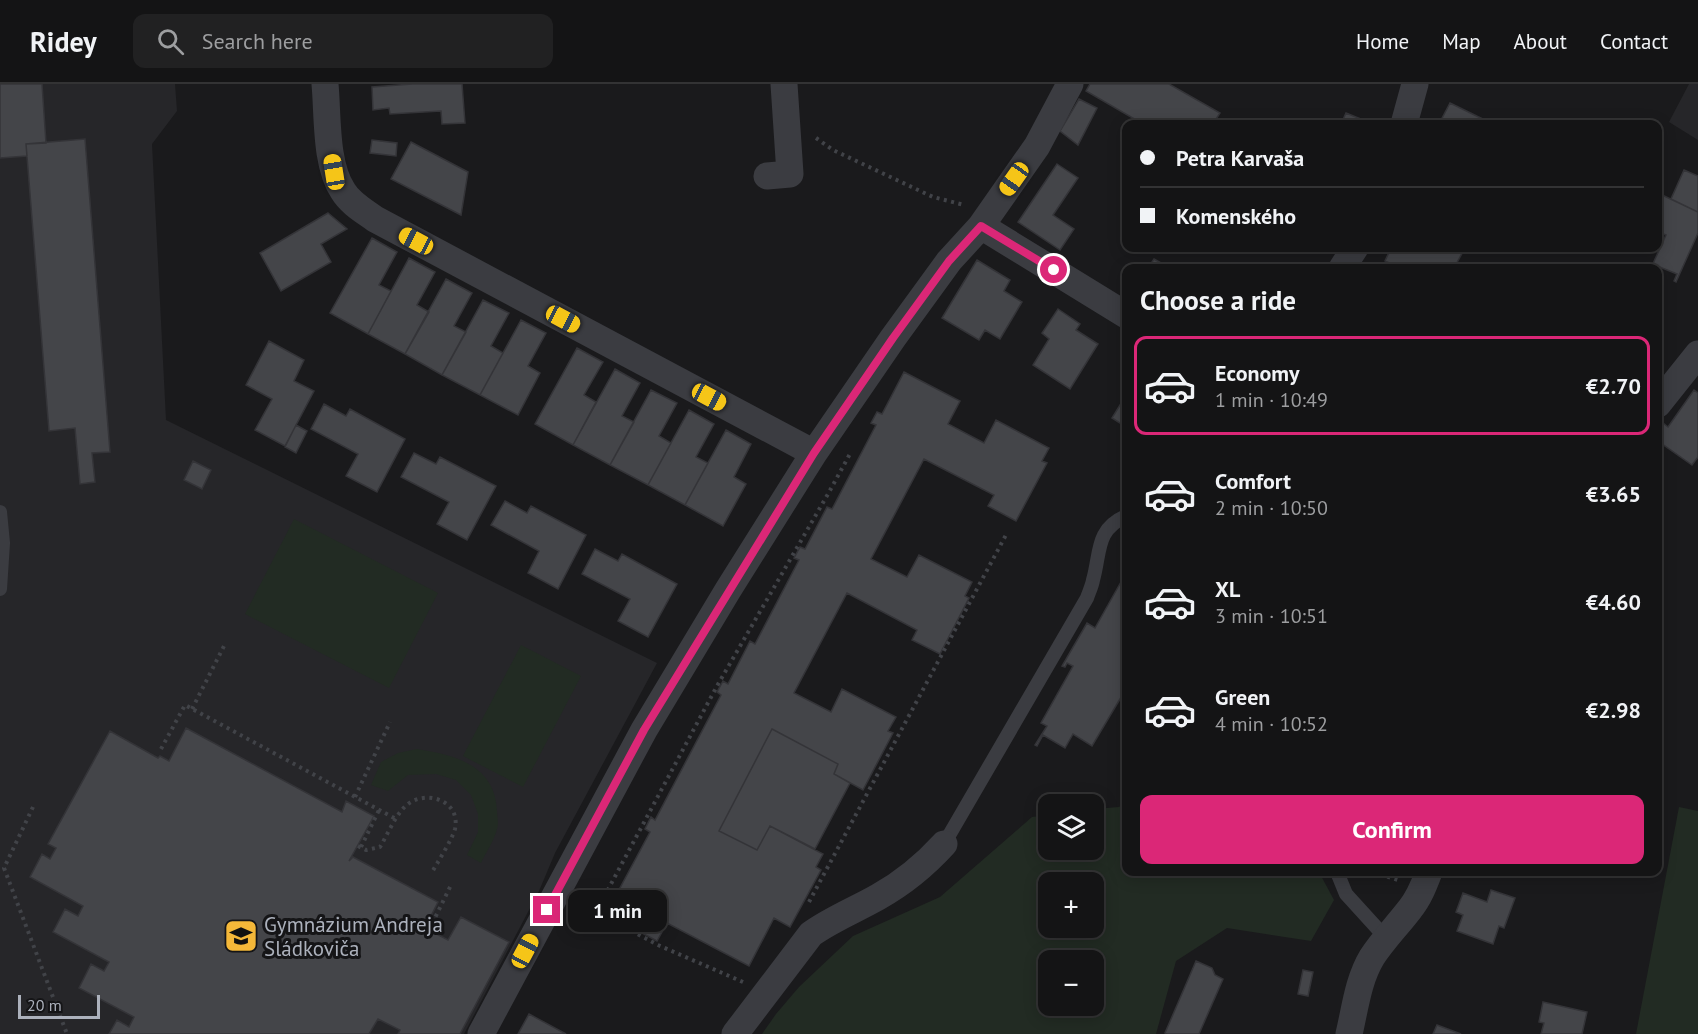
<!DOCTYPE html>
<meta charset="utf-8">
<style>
:root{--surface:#141415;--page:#212122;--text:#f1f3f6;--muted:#9d9ea0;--line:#333334;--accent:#db2777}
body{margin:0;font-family:"PT Sans",sans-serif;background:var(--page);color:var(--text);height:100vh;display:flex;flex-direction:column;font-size:22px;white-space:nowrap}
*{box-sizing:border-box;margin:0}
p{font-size:20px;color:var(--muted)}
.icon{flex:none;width:33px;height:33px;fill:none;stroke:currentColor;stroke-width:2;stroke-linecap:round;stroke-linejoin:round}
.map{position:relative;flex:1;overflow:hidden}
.panel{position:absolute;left:1122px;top:180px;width:540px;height:612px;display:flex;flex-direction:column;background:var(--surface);border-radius:12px;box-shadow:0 3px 15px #0003,0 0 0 2px var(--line)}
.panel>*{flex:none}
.hud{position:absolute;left:1122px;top:36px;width:540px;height:132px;border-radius:12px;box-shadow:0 3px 15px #0003,0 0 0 2px var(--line);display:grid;align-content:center;height:132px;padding:0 18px;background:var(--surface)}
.buttons{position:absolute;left:1038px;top:710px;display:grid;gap:12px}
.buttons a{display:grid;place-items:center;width:66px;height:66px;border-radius:12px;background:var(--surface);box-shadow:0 3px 15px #0003,0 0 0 2px var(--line);font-size:30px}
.scale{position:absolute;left:18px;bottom:15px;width:82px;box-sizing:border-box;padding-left:6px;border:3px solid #acb1bc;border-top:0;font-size:16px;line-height:21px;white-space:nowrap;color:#acb1bc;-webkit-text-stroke:4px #151517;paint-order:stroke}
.end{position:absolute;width:27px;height:27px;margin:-14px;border:8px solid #db2777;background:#fff;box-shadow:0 0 0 3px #fff}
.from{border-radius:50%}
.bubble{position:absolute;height:42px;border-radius:12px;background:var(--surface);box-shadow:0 3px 15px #0003,0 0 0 2px var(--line);font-size:20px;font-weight:800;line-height:42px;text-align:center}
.car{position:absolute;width:18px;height:36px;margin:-18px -9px;border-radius:8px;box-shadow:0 0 4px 2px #0007;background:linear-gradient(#f5c518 24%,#345 0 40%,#f5c518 0 76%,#345 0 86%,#f5c518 0)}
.hud b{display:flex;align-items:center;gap:21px;height:57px;font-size:22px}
.hud b+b{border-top:2px solid var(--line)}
.hud i{width:15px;height:15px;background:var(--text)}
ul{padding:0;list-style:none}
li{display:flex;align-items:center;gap:18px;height:99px;margin:0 12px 9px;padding:0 6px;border:3px solid transparent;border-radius:12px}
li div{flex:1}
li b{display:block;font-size:22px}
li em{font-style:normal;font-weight:800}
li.selected{border-color:var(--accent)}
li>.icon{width:54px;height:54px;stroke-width:1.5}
h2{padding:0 18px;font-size:27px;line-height:72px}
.cta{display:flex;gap:12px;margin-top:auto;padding:12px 18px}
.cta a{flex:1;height:69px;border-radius:12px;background:var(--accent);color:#fff;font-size:24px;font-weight:800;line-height:69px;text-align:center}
header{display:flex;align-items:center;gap:36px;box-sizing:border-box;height:84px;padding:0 30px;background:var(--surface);border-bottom:2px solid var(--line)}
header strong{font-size:28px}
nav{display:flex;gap:33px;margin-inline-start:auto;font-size:21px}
.search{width:420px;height:54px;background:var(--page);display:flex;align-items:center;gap:15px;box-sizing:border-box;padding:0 21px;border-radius:12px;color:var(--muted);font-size:22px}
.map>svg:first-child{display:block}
.built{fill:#262629}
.green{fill:#222b23;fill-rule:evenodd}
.building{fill:#444549;stroke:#343438;stroke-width:1.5}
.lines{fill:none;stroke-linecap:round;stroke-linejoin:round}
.path{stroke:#414348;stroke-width:4;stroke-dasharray:3 4.5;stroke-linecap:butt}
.service{stroke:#3b3c41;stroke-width:14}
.minor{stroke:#3b3c41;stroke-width:27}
.route{stroke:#db2777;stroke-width:8}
.labels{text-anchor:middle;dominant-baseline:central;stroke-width:6;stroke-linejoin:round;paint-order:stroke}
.poi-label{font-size:21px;fill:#acb1bc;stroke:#151517;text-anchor:start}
</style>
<header>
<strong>Ridey</strong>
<div class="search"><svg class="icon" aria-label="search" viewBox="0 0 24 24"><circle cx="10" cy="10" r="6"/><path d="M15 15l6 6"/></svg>Search here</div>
<nav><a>Home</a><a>Map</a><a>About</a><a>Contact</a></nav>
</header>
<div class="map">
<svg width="1698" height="950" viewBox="0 0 1698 950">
<rect width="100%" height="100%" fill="#1a1a1c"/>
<path class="built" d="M0,0h175l2,27 -25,33 14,276 491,243 -102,190 -16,38 -75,143h-464z
M1689,0h9v56l-29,-18z"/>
<path class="green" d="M294,435l144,74 -49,95 -144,-74z
M521,561l60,31 -58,111 -60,-31z
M417,665c38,6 78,16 80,62 0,5 2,13 0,18 -3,12 -11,23 -16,34l-14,-8 11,-23v-18l-7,-19 -15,-15 -20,-6 -28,1 -20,16 -17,-6 10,-23 17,-9z
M1126,717v71h193l15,28 -23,41 -84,-13 -51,33 -20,73h-394l14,-20 23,-27 54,-51 87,-39 92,-80 16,-2v34h46v-40l25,-2zM1048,798h46v45h-46zM1048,876h46v45h-46z
M1679,723l19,4v223h-62z"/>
<path class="building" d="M0,0h42l4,59 -20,1 1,12 -27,2z
M462,0l3,39 -23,1 -1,-13 -51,3 -1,-6 -16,2 -1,-23 40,-3z
M1090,0h79l51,29 -7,11h-70l-57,-33z
M1079,15l18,9 -19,37 -18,-14z
M1450,19l43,21h-54z
M1346,29l27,11h-32z
M85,55l25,313 -18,1 3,29 -15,2 -5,-56 -26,3 -23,-287z
M372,56l25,3 -1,13 -26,-3z
M411,58l57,30 -7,43 -70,-36z
M1057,80l21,14 -25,37 21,14 -14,21 -42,-28z
M1684,86l14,6v36l-27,-13z
M1660,110l38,18v21l-22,49 -2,-1 3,-7 -22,-9 -4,3 15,-33 -8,-3v2v-35z
M328,129l19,16 -26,15 10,18 -50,29 -21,-38z
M372,154l25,14 -18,33 12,6 -23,43 -38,-21z
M1391,164h74l-11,20h-54l-15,-7z
M409,174l26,14 -18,33 12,7 -24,42 -37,-20z
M1154,175l16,9h-22z
M977,176l33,20 -6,11 18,11 -22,37 -15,-9 -6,10 -37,-22z
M446,195l26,14 -18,33 12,6 -24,43 -37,-21z
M483,216l26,13 -18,33 12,7 -23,42 -38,-20z
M1058,225l22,15 -4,6 22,14 -28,45 -37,-24 16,-26 -7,-6z
M521,236l25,13 -18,33 12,7 -22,42 -38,-20z
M269,257l35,19 -10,21 20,10 -29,55 -30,-16 17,-31 -26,-14z
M577,264l26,14 -19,33 12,7 -23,43 -38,-21z
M615,285l25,14 -18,33 12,6 -24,43 -37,-20z
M904,288l56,29 -12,23 36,19 12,-23 53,28 -7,13 5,2 -31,58 -28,-15 6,-11 -70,-36 -53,100 36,18 12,-22 53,27 -7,14 4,2 -29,56 -28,-14 5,-10 -70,-37 -53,100 37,19 11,-23 54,28 -8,14 5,2 -30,57 -29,-16 4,-10 -66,-35 -53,102 38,19 13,-24 53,28 -7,13 5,3 -31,57 -16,-9 -25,48 -82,-43 -10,18 -51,-27 44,-82 -5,-3 6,-12 4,3 66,-125 -4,-3 6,-11 5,3 22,-43 5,3 44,-84 -5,-2 6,-11 5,2 22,-42 5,2 44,-84 -5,-2 6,-11 5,2z
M1126,304v39l-14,-9 13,-21 -3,-2z
M651,306l26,13 -18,33 12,7 -23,42 -38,-20z
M1694,306l4,3v64l-6,8 -34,-24v-22l10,8z
M324,320l22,12 4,-7 55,30 -28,53 -31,-16 12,-22 -47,-25z
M689,326l25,14 -18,33 12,6 -23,42 -37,-20z
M296,341l11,6 -11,22 -11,-6z
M726,346l25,14 -17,33 12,7 -23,42 -38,-21z
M414,369l22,11 4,-7 56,29 -29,54 -30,-16 12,-22 -48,-25z
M193,377l18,9 -9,19 -18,-9z
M505,417l22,12 4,-7 55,29 -28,54 -30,-16 11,-22 -48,-26z
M595,465l23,12 4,-7 55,30 -29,53 -30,-16 12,-22 -48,-25z
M1126,489v91l-2,4 2,1v20l-34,57 -19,-12 -8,14 -22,-13 -6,11 -2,-1 12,-19 -6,-3 32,-57 -6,-3 -2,4 -3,-1 25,-43 8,5z
M186,644l156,84 4,-11 28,15 -25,45 4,-4 85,45 -13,26 23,12 13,-23 48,25 -49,92h-62l2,-4 -22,-11 -9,15h-260l8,-14 12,7 5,-10 -55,-29 12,-24 13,7 5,-9 -56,-30 12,-23 13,7 5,-10 -53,-29 12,-23 8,5 6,-11 -8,-4 62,-113 48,27 2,-2 9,5z
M772,645l66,35 -4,10 16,9 -35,66 -45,-23 -13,24 -38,-19z
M1491,806l24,8 -11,30 -5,-2 -6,18 -36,-13 6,-16 -7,-3 7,-19 24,9z
M1196,877l16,7 3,7 8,4 -24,55h-32l-2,-1z
M1303,886l10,2 -5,24 -10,-2z
M1543,918l44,10 -5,22h-41l3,-11 -5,-1z
M529,930l37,20h-48z
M1437,941l24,9h-28z"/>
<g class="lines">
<path class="path" d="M816,54l17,12 100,47 31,8
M192,625l32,-63
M161,665l24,-44 211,114
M355,713l35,-75
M33,723l-29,61 63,166
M358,762l8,4 14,-3c8,-13 16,-34 28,-43 18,-14 53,-4 47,25 -3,11 -18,34 -24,45
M361,763l18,-37
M1373,788l25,8
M809,818l198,-369
M429,846l22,-45
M743,898l-85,-37 -62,-33 121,-226 111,-192 23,-42"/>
<path class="service" d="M0,428l3,31 -3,46
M944,760l143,-246c2,-6 5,-12 6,-18 8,-28 2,-50 33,-64
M1337,788l9,22 40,44"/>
<path class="minor" d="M325,0c3,32 0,80 18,107 7,12 21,20 32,28l439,234
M1404,40l11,-40
M767,92l23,-2 -6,-90
M981,142l145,89
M1342,184l13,-20
M1658,320l40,-50
M481,950l163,-304 84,-140 86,-137 79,-115 56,-77 32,-35 56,-80 33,-62
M735,950l76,-100c21,-15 44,-24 67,-37 25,-14 46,-31 66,-53
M1349,950c6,-25 9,-54 23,-77 11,-17 25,-31 38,-48 9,-11 14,-24 19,-37"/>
</g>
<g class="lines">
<path class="route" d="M547,826l97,-180 170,-277 79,-115 56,-77 32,-35 73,44"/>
</g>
<defs>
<symbol id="school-square" viewBox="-11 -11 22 22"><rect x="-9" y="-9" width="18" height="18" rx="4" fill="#f5b839" stroke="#151517"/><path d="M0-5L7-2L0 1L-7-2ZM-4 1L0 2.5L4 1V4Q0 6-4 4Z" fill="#111"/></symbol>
</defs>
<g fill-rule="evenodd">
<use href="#school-square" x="222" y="833" width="38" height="38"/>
</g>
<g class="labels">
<g class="poi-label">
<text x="264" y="840">Gymnázium Andreja<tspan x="264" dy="24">Sládkoviča</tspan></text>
</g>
</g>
</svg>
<div class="buttons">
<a><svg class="icon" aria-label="layers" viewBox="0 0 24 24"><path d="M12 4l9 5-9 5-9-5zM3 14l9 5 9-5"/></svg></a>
<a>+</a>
<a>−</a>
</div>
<div class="scale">20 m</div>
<i class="end from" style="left:1054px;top:186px"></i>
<i class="end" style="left:547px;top:826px"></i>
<div class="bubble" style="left:568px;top:806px;width:99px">1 min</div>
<i class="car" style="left:334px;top:88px;rotate:351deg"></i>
<i class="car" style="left:1014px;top:95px;rotate:215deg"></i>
<i class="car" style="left:416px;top:157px;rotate:298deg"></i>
<i class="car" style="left:563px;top:235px;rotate:118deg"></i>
<i class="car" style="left:709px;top:313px;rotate:118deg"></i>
<i class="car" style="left:525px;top:867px;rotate:28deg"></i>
<div class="hud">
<b><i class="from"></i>Petra Karvaša</b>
<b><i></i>Komenského</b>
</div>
<section class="panel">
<h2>Choose a ride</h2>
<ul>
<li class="selected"><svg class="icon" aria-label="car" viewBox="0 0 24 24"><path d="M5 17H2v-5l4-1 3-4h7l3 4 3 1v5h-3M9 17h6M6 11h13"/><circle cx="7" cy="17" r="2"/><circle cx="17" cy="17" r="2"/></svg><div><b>Economy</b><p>1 min · 10:49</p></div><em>€2.70</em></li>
<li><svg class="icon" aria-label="car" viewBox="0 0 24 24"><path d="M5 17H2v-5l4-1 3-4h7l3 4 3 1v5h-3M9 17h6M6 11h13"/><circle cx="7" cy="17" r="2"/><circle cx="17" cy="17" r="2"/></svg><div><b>Comfort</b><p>2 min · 10:50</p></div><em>€3.65</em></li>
<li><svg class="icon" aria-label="car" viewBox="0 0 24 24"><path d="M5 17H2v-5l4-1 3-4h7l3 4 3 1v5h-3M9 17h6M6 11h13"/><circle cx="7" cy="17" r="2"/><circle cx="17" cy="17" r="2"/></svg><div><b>XL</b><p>3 min · 10:51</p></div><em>€4.60</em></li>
<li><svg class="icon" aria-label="car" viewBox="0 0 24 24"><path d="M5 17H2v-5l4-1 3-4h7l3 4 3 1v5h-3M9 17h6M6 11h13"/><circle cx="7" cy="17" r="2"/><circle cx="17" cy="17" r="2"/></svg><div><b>Green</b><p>4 min · 10:52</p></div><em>€2.98</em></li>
</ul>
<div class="cta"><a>Confirm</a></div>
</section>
</div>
